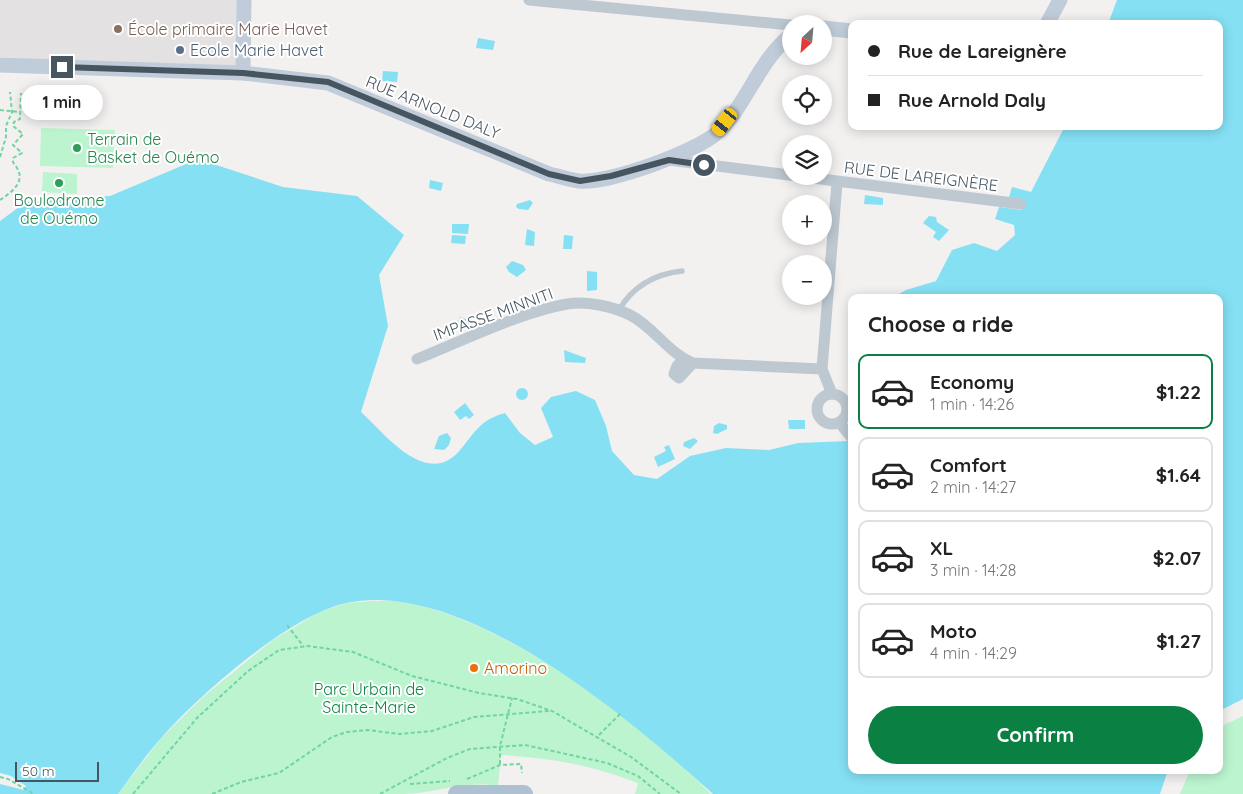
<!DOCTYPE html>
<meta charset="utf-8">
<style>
:root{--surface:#fff;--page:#f6f6f6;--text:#222;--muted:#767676;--line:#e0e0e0;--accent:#0b8043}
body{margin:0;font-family:Quicksand,sans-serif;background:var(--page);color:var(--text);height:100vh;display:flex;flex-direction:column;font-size:19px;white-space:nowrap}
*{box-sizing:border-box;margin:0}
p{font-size:16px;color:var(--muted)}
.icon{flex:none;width:28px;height:28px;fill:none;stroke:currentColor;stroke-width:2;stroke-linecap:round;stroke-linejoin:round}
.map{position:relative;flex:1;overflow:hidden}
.sheet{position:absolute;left:848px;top:294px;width:375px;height:480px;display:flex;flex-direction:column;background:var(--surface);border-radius:10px;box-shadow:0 2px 12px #0003}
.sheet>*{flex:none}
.hud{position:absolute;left:848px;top:20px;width:375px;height:110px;border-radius:10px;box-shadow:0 2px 12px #0003;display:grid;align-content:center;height:110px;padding:0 20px;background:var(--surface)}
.needle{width:32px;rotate:206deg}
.controls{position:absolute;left:782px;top:15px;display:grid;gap:10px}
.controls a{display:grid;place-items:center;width:50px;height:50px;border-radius:50%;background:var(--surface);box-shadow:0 2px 12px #0003;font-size:25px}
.scale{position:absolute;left:15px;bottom:12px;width:84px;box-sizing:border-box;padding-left:5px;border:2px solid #465560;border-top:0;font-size:14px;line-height:18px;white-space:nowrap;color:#465560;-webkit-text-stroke:4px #fff;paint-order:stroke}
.end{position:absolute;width:22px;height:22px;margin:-11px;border:6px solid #465560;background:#fff;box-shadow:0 0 0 2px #fff}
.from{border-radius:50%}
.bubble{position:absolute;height:35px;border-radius:18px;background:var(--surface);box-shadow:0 2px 12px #0003;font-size:16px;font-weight:800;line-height:35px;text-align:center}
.car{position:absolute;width:15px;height:30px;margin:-15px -8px;border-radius:6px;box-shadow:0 0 4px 1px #0007;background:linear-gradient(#f5c518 24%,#345 0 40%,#f5c518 0 76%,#345 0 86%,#f5c518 0)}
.hud b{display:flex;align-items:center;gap:18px;height:48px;font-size:19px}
.hud b+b{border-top:1px solid var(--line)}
.hud i{width:12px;height:12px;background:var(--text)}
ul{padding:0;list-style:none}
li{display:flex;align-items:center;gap:15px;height:75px;margin:0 10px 8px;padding:0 10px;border:2px solid var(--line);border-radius:10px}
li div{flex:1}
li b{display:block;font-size:19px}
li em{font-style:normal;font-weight:800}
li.current{border-color:var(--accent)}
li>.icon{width:45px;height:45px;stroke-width:1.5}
h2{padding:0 20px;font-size:22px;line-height:60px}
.primary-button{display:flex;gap:10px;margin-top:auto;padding:10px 20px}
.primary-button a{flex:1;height:58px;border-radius:30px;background:var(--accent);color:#fff;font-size:20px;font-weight:800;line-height:58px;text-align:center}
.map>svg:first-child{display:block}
.education{fill:#e4e1e2}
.green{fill:#bcf4d0}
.water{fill:#85e0f4}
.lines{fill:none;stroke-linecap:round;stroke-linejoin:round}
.path{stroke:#70d5a1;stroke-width:2;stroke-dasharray:4 2.5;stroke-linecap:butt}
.lane{stroke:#bdc8d1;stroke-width:5.5}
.street{stroke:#bdc8d1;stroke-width:11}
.secondary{stroke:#c0ccd9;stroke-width:15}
.primary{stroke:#aec1d2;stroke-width:18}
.route{stroke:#465560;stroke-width:6}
.education-dot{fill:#8d6e63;stroke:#fff;stroke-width:2}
.service-dot{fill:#5c6f8a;stroke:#fff;stroke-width:2}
.leisure-dot{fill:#2e9e5b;stroke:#fff;stroke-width:2}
.food-dot{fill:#e8710a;stroke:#fff;stroke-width:2}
.labels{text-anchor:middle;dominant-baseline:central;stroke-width:4;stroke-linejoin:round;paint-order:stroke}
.education-label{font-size:16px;fill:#785e54;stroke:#fff;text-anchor:start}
.service-label{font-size:16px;fill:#4e5e75;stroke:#fff;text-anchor:start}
.street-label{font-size:16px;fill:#465560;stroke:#fff}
.leisure-label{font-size:16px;fill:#27864d;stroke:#fff;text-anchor:start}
.food-label{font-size:16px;fill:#c56008;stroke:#fff;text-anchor:start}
.park-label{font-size:16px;fill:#0f8446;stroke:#fff}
</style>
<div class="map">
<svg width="1243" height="794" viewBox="0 0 1243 794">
<rect width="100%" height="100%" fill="#f3f0f0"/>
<path class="education" d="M0,0h236v70l-236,-13z"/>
<path class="green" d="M41,128l74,2 -2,38 -73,-2z
M43,172l34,2v20l-35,-2z
M372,601c11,0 24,-1 34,1 103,21 232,118 305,192h-76l3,-11c-47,-18 -87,-25 -137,-28l-3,31c-33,-6 -62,7 -94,8 -95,0 -191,0 -286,0l44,-57 42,-41 69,-56 48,-29 26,-8z
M1243,716v78h-63l10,-24h29v-40l3,-4z"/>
<path class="water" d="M1117,0h126v699l-24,12v-413h-327l14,-8 30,-9 16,-31 22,-7 23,8 18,-16 -1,-10 -19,-6 4,-12 22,3 2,-10 -14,-3 3,-10 19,5 34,-66h154v-102h-111z
M478,38l17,3 -2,9 -17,-2z
M383,71l15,1 -1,10 -15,-1z
M198,159l85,28 74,9 47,39 -25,40 9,51 -27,86c25,23 67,78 100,37 15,-18 19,-29 44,-36l15,20 15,12 18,-8 -12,-29 10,-11 25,-6 19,9 11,26 6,25 22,24 23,4 33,-23 36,-8 43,2 29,-7 51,-2 2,3v326h317l-8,24h-447c-82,-74 -249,-217 -367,-191 -56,12 -146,91 -184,134 -16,18 -30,38 -44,57h-118v-10l24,6 2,-4 -15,-10 -11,-3v-552l26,-19 84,-6z
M430,180l13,3 -2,8 -12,-3z
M865,195l18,3v7l-19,-1z
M530,200l3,3 -5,7 -9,-1 -3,-2 1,-3z
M929,216l7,1 1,5 12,8 -10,11 -6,-4 3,-5 -13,-9z
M452,224h17l-1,10 -16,-1z
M527,229l8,3 -1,14 -9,-1z
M452,235l14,1 -1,8 -14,-1z
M564,235l9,1 -1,13h-9z
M512,261l11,4 3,5 -9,7 -8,-5 -3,-5z
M587,271l10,1v18l-10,1z
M460,317l11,4 -5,7 -8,1 -1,-5z
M564,350l22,8 -1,5 -20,-1z
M516 394a6 6 0 1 1 12 0a6 6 0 1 1-12 0Z
M465,403l9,12 -5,4 -3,-3 -6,4 -6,-8z
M788,420h17v9h-16z
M719,423l8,2v4l-10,5 -4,-1 1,-7z
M447,433l4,5 -2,7 -5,5 -10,-1 5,-13z
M694,438l4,3 -8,8 -7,-3 1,-4z
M669,445l6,14 -17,8 -4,-10 12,-6 -2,-4z"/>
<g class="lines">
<path class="path" d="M0,110l20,2
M0,157l6,-20v-11l6,-14 -2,-20
M0,200c10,-7 26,-17 17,-32 -2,-4 -5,-4 -4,-10l9,-5 -9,-8 10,-11 -10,-8 1,-4 6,-3 1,-26
M287,625l17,22
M599,735l23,-23
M500,764v-18l12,-48
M0,777l8,2 26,15
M467,779l33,-14 21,-1 1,9
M410,784l40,-3
M133,794l64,-76 51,-47 31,-21 29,-4 45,6 59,24 67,17 38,6 35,12 79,46 50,37
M212,794l29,-12 38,-9 53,-36 15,-5 20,-2 33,4 32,-3 42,-14 75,-6
M380,794l67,-36 23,-9 55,-4 82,18 31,13 22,18"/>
<path class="lane" d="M619,310c14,-24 36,-36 63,-39"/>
<path class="street" d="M529,0l262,25
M669,160l352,44
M417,359c45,-18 104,-47 150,-55 20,-3 45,2 63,11 24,12 38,38 63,48l129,6
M683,359l-6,7 -3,8 5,4 14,-15
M817 409a15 15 0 1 1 30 0a15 15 0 1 1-30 0Z
M832,394l-10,-25 15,-186
M839,422l12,15"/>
<path class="secondary" d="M1047,24l13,-24
M824,28l27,3
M0,65l243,8 85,10 221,91c10,2 20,6 30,7 29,3 117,-29 139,-49 29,-28 41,-72 73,-97
M243,73l1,-73"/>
<path class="primary" d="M457,794h67"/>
</g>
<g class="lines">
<path class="route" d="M62,67l181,6 85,9 221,92 31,7 31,-5 58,-16 35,5"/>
</g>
<circle class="education-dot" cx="118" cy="29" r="5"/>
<circle class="service-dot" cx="180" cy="50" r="5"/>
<g class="leisure-dot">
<circle cx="77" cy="148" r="5"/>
<circle cx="59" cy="183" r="5"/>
</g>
<circle class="food-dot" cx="474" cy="668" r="5"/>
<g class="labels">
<g class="education-label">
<text x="128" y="29">École primaire Marie Havet</text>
</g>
<g class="service-label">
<text x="190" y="50">Ecole Marie Havet</text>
</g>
<g class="street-label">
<text transform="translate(433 107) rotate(22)">RUE ARNOLD DALY</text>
<text transform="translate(921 176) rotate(7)">RUE DE LAREIGNÈRE</text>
<text transform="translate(493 314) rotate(-20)">IMPASSE MINNITI</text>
</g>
<g class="leisure-label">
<text x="87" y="139">Terrain de<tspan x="87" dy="18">Basket de Ouémo</tspan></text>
<text x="59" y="200" text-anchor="middle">Boulodrome<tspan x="59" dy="18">de Ouémo</tspan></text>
</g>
<g class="food-label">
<text x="484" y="668">Amorino</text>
</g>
<g class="park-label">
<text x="369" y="689">Parc Urbain de<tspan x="369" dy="18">Sainte-Marie</tspan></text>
</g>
</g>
</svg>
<div class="controls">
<a><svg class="needle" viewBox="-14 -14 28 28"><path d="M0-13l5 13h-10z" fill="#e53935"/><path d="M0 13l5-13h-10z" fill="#767676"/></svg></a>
<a><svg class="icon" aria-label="locate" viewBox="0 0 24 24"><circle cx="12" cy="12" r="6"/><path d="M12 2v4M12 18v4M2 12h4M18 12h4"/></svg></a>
<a><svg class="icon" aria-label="layers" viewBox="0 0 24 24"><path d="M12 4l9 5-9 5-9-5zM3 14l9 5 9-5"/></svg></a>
<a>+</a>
<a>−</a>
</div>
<div class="scale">50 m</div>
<i class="end from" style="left:704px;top:165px"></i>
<i class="end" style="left:62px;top:67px"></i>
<div class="bubble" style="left:21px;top:85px;width:82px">1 min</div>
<i class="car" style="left:725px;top:122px;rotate:218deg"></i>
<div class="hud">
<b><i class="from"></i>Rue de Lareignère</b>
<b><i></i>Rue Arnold Daly</b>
</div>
<section class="sheet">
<h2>Choose a ride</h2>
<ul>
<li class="current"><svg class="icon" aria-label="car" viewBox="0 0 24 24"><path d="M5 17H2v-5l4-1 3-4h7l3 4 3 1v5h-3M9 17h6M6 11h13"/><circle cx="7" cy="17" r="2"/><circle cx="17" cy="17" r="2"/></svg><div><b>Economy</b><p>1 min · 14:26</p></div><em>$1.22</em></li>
<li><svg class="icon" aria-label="car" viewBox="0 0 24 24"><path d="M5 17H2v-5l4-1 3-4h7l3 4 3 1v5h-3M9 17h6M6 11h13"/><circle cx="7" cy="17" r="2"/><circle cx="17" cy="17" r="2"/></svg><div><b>Comfort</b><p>2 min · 14:27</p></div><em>$1.64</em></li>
<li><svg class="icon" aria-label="car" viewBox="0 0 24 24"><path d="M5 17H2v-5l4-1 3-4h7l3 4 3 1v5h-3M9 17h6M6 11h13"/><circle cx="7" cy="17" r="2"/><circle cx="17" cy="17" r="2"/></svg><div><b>XL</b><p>3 min · 14:28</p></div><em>$2.07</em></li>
<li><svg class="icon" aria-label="car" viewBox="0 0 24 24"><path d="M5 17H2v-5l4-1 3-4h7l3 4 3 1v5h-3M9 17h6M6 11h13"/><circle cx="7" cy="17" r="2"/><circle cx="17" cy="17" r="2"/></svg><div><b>Moto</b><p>4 min · 14:29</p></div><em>$1.27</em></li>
</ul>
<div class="primary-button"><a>Confirm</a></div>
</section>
</div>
